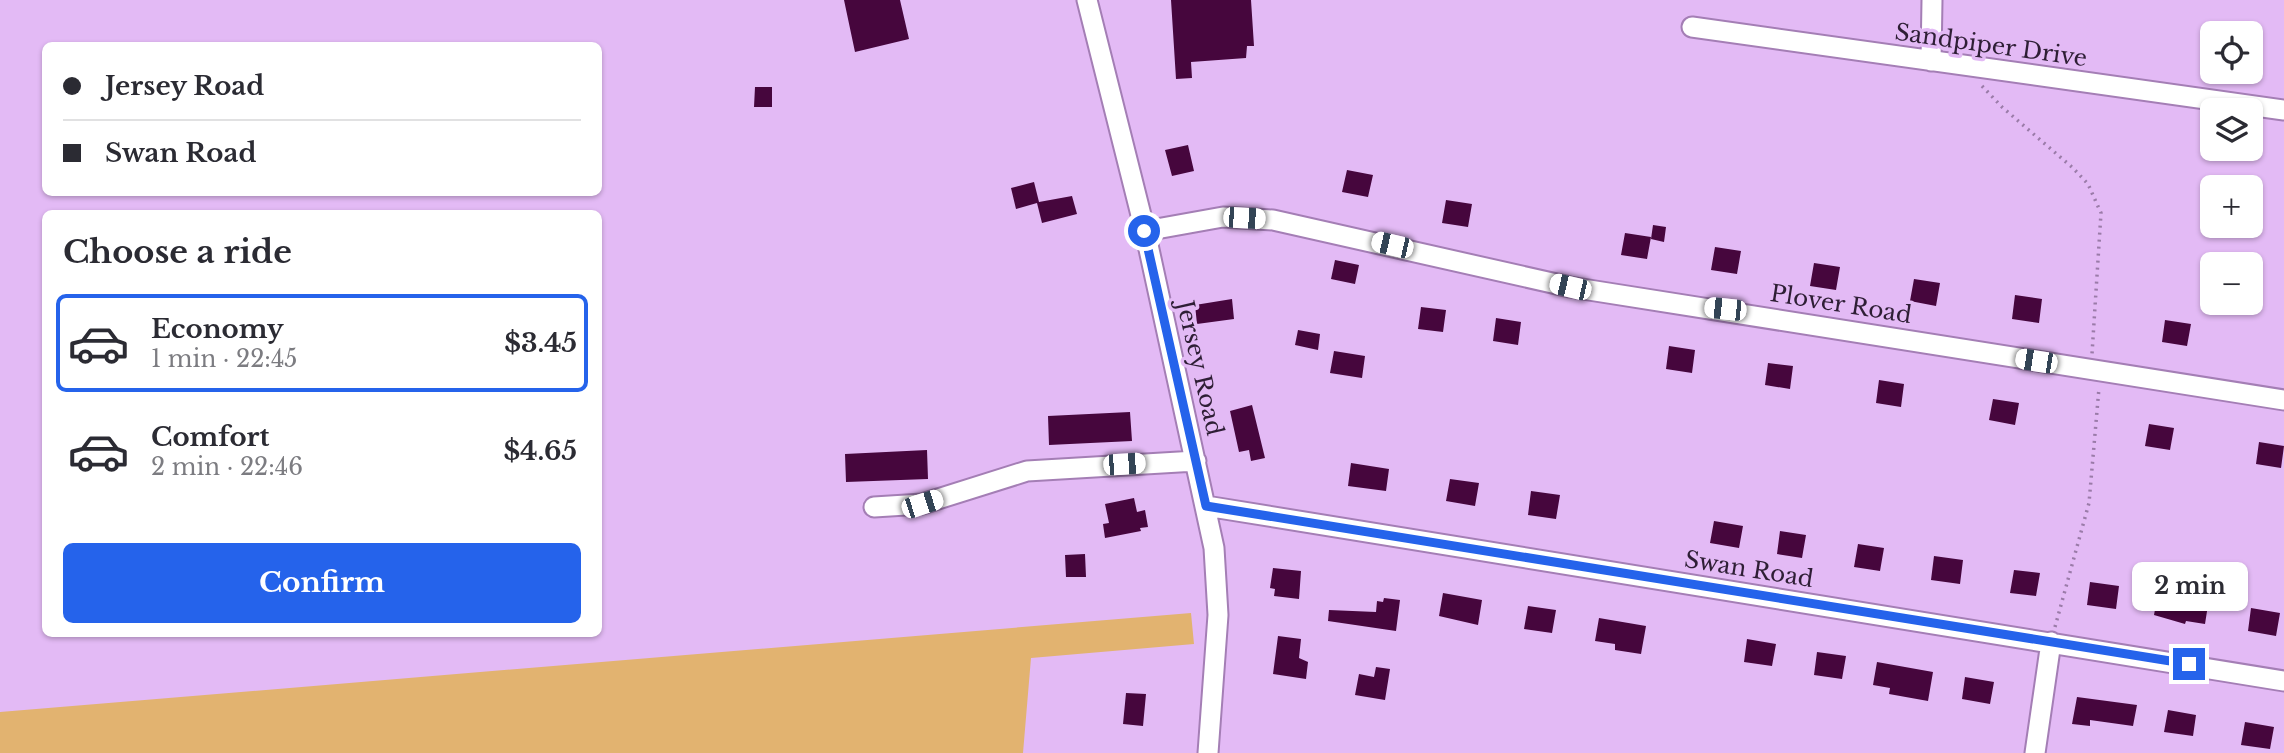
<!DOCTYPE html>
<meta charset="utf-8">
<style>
:root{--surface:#fff;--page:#f7f7f7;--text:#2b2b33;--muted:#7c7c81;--line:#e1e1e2;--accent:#2563eb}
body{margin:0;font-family:"Libre Baskerville",serif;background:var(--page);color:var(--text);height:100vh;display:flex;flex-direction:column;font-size:26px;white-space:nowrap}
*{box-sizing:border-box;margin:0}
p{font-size:23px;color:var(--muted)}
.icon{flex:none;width:38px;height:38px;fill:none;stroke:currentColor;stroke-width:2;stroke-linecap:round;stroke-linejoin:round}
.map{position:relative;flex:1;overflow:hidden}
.panel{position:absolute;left:42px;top:210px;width:560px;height:427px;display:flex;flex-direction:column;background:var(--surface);border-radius:10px;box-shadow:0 2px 5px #0004}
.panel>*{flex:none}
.hud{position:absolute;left:42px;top:42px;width:560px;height:154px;border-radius:10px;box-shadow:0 2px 5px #0004;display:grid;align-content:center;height:154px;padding:0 21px;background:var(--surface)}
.buttons{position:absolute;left:2200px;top:21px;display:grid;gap:14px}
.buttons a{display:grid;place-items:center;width:63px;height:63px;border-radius:10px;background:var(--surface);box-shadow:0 2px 5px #0004;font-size:35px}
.end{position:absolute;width:32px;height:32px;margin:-16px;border:9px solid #2563eb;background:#fff;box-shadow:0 0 0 4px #fff}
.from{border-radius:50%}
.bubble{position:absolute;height:49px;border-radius:10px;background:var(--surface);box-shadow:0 2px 5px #0004;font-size:23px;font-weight:800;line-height:49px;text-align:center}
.car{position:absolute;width:21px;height:42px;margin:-21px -10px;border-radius:9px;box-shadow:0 0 5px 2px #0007;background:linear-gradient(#fff 24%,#345 0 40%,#fff 0 76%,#345 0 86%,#fff 0)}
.hud b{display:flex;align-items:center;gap:24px;height:66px;font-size:26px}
.hud b+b{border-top:2px solid var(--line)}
.hud i{width:18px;height:18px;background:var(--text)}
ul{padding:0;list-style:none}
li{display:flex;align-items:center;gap:21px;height:98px;margin:0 14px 10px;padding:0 7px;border:4px solid transparent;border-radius:10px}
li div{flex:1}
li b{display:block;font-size:26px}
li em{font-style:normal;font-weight:800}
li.on{border-color:var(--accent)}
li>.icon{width:63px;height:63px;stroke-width:1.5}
h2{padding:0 21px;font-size:32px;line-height:84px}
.action{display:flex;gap:14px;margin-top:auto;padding:14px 21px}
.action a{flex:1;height:80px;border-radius:10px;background:var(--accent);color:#fff;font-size:28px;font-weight:800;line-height:80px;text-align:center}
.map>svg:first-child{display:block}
.green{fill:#e2b370}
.building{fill:#46063d}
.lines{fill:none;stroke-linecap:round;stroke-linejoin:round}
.minor-casing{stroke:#a47eb5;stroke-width:23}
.path{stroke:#9a7ba8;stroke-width:3.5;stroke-dasharray:2 5;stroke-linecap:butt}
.minor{stroke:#fff;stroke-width:19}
.route{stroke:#2563eb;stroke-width:9}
.labels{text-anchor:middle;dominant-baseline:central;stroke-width:7;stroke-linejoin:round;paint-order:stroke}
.street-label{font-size:23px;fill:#2e1e35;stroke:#e3baf5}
</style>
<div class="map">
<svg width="2284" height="753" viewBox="0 0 2284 753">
<rect width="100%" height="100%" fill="#e3baf5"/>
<path class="green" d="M1191,613l3,31 -163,14 -8,95h-1023v-41z"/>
<path class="building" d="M844,0h56l9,39 -54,13z
M1171,0h80l3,46h-7l-1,12 -55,4 1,16 -16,1z
M755,87h17v20h-18z
M1188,145l6,26 -22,5 -7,-26z
M1347,170l26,5 -5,22 -26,-5z
M1034,182l5,20 33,-6 5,18 -35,9 -5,-20 -21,6 -5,-21z
M1446,200l26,4 -4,23 -26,-4z
M1653,225l13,2 -2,15 -13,-3z
M1625,233l26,4 -4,22 -26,-4z
M1715,247l26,4 -4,23 -26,-4z
M1335,260l24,5 -4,19 -24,-5z
M1814,263l26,4 -4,23 -26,-4z
M1914,279l26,4 -4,23 -26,-5z
M2015,295l27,4 -3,24 -27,-4z
M1232,299l2,20 -37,5 -2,-19z
M1421,307l25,3 -3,22 -25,-3z
M1496,318l25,4 -3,23 -25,-4z
M2165,320l26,4 -4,22 -25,-4z
M1298,330l22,4 -2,16 -23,-5z
M1669,346l26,4 -3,23 -26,-4z
M1334,351l31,5 -3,22 -32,-5z
M1768,363l25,3 -3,23 -25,-4z
M1879,380l25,4 -3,23 -25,-4z
M1993,399l26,4 -4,22 -26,-5z
M1252,405l13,53 -14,3 -2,-11 -10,2 -9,-41z
M1130,412l2,29 -83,4 -1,-29z
M2149,424l25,4 -4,22 -25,-4z
M2259,442l25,4 -3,22 -25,-4z
M927,450l1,29 -82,3 -1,-28z
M1351,463l38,6 -3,22 -38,-5z
M1450,479l29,4 -4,23 -29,-5z
M1531,491l29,4 -4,24 -28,-4z
M1134,498l3,14 8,-2 3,17 -8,1 1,3 -36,7 -2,-14 6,-1 -4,-19z
M1714,521l29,5 -4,22 -29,-5z
M1780,531l26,4 -4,23 -25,-4z
M1858,544l26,4 -4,23 -26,-4z
M1085,554l1,23h-20l-1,-22z
M1934,556l29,4 -3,24 -29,-4z
M1273,568l28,3 -2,28 -25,-3 1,-7 -5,-1z
M2192,569l21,4 -8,51 -19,-3 -1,3 -31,-9 4,-22 29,5z
M2014,570l26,3 -4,23 -26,-3z
M2090,582l29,4 -3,23 -29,-4z
M1443,593l39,7 -4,25 -39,-9z
M1384,598l16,2 -4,31 -68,-10 1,-11 47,2 1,-11 6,1z
M1528,606l28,4 -4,23 -28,-4z
M2251,608l29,5 -4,23 -28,-5z
M1599,618l47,8 -5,28 -26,-4v-6l-20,-3z
M1278,636l23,3 -2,19 9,4 -2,17 -33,-5z
M1747,639l29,5 -4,22 -28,-4z
M1817,652l29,4 -4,23 -28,-4z
M1877,662l56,10 -5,29 -39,-7 1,-6 -17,-3z
M1376,667l14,2 -5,31 -30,-5 4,-21 15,3z
M1965,677l29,5 -4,22 -28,-5z
M1126,693l20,1 -3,32 -20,-2z
M2077,697l60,8 -4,21 -43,-6v6l-18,-2z
M2168,710l28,5 -3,21 -29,-4z
M2245,722l29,5 -4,22 -29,-4z"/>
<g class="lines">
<defs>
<path id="minor" d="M1087,0l58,231 69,317 4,67 -10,138
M1692,27l592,83
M1931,61l1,-61
M1145,231l78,-14 50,3 297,67 714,113
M1206,506l1078,175
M874,507l48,-3 105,-33 169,-10
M2035,753l16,-111"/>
</defs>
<use href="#minor" class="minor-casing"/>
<path class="path" d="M1982,86l20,21 71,61 15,16 13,29 -9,141
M2055,627l34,-124 10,-115"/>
<use href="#minor" class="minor"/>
</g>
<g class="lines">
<path class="route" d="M1144,231l62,275 983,158"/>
</g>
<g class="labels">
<g class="street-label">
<text transform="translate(1991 45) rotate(8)">Sandpiper Drive</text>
<text transform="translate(1841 304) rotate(9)">Plover Road</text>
<text transform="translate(1200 368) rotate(77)">Jersey Road</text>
<text transform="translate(1749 569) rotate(9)">Swan Road</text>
</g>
</g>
</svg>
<div class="buttons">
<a><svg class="icon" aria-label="locate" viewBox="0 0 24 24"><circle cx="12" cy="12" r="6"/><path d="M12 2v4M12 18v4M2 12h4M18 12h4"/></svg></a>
<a><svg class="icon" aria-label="layers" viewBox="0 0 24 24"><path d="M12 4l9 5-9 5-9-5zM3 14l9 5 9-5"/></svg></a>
<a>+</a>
<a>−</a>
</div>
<i class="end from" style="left:1144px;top:231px"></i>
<i class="end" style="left:2189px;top:664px"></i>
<div class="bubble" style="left:2132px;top:562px;width:116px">2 min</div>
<i class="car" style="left:1244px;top:218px;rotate:93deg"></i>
<i class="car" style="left:1392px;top:245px;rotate:283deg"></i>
<i class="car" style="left:1570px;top:287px;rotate:283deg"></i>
<i class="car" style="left:1725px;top:309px;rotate:276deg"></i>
<i class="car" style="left:2036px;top:361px;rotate:279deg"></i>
<i class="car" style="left:1124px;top:464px;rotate:86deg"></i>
<i class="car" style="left:922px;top:504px;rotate:72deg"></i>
<div class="hud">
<b><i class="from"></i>Jersey Road</b>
<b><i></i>Swan Road</b>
</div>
<section class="panel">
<h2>Choose a ride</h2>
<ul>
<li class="on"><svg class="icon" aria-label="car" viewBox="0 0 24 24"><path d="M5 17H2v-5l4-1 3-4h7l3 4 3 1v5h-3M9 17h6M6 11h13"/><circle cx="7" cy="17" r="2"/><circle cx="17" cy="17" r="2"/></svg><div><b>Economy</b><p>1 min · 22:45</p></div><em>$3.45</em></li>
<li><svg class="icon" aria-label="car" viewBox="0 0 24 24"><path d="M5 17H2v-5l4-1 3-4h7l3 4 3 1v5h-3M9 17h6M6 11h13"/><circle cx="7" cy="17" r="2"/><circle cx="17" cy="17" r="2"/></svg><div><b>Comfort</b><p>2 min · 22:46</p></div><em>$4.65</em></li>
</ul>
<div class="action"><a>Confirm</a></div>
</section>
</div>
